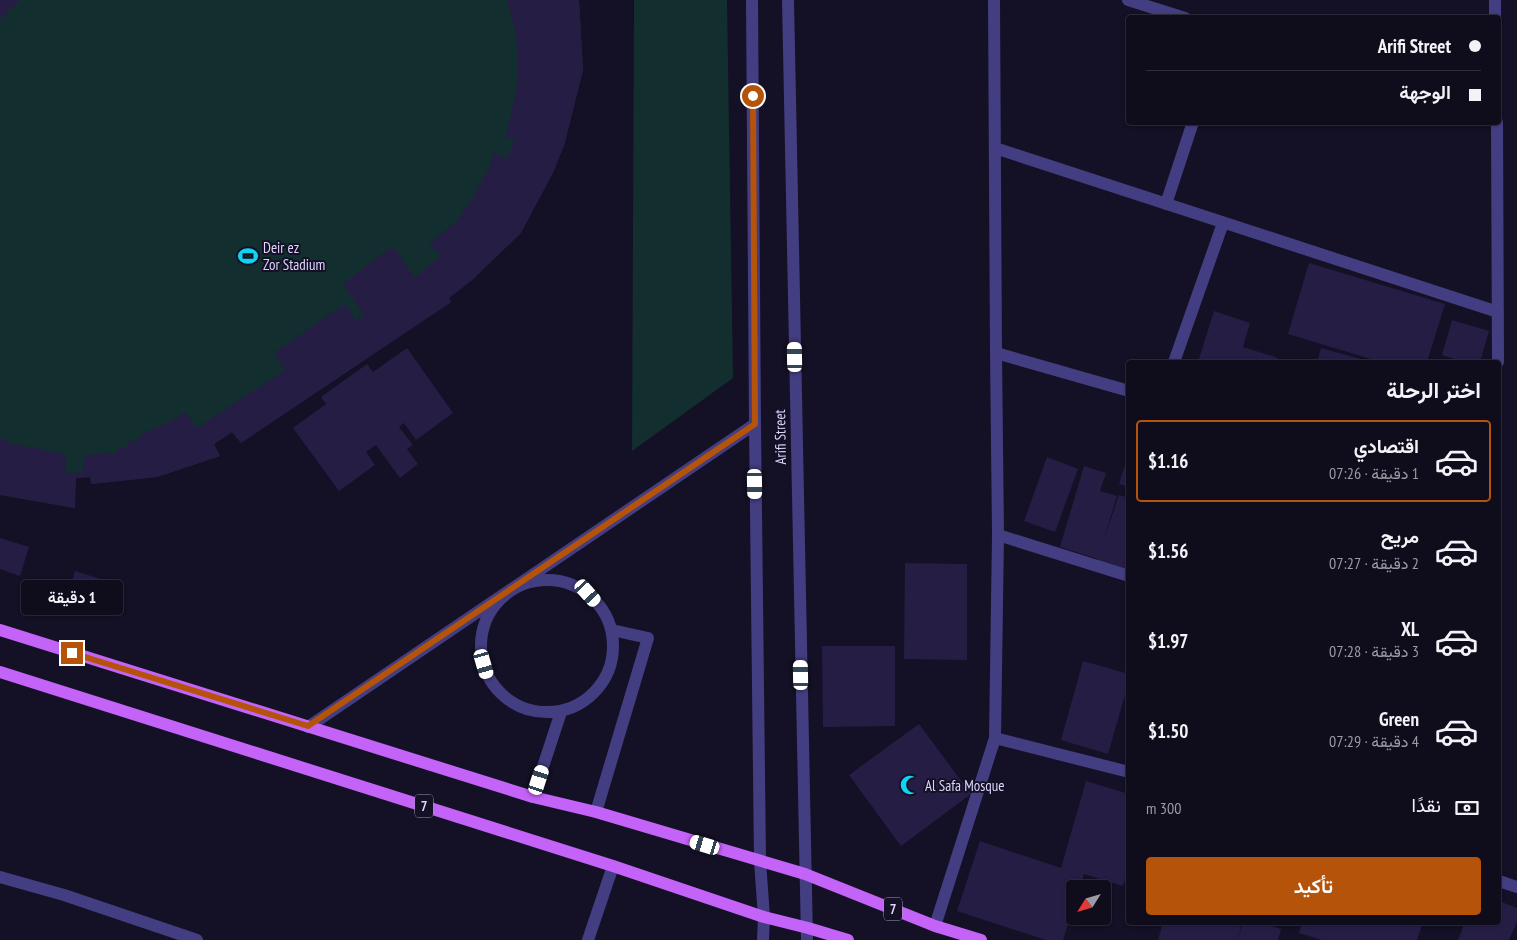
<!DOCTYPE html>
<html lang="ar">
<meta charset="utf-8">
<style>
:root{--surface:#0f0c1c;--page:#1d1a29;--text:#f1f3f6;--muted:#9b9ba3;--line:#2f2c3b;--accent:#b45309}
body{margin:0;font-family:"PT Sans Narrow",Vazirmatn,sans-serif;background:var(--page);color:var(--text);direction:rtl;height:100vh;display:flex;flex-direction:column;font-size:19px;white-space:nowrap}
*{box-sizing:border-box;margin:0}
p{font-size:16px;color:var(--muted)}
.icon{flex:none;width:28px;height:28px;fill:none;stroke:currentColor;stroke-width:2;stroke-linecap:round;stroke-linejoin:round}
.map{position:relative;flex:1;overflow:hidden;direction:ltr}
.drawer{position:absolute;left:1126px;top:360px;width:375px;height:565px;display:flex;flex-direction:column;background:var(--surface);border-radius:5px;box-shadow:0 1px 4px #0004,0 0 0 1px var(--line);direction:rtl}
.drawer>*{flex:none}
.top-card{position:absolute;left:1126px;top:15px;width:375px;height:110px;border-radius:5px;box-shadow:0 1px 4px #0004,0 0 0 1px var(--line);direction:rtl;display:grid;align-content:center;height:110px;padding:0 20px;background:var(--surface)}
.needle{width:32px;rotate:233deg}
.tools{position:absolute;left:1066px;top:880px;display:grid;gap:10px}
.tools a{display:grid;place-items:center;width:45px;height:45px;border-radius:5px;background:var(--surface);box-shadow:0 1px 4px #0004,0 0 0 1px var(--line);font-size:25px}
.end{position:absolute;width:22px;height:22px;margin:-11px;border:6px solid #b45309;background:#fff;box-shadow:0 0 0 2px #fff}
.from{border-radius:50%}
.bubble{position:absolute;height:35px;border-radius:5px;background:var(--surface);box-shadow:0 1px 4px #0004,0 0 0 1px var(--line);font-size:16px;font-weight:600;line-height:35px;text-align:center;direction:rtl}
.car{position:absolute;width:15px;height:30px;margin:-15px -8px;border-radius:6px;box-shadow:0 0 4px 1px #0007;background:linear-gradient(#fff 24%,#345 0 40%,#fff 0 76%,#345 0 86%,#fff 0)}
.top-card b{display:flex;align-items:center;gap:18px;height:48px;font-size:19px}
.top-card b+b{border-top:1px solid var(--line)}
.top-card i{width:12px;height:12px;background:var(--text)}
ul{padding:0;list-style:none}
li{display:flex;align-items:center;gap:15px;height:82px;margin:0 10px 8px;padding:0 10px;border:2px solid transparent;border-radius:5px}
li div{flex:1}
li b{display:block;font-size:19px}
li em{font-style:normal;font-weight:600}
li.current{border-color:var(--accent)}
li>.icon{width:45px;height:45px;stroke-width:1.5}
h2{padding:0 20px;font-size:22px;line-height:60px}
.pay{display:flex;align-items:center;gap:12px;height:55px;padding:0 20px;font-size:19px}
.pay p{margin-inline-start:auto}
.button{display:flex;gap:10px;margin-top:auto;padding:10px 20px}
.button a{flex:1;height:58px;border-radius:5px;background:var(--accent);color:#fff;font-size:20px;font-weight:600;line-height:58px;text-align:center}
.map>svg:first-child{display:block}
.green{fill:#132e2e}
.building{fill:#261d45}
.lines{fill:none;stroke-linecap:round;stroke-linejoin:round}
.minor{stroke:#433e81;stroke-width:12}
.tertiary{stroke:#433e81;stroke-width:12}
.primary{stroke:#c463f7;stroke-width:12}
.route{stroke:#b45309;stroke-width:6}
.labels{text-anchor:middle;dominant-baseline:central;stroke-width:4;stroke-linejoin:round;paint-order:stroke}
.shield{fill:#141025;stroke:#a09bbc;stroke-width:1}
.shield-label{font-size:14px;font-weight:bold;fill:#dcd6fd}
.poi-label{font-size:15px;fill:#dcd6fd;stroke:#141025;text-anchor:start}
.street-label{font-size:15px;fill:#dcd6fd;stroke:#141025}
</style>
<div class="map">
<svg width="1517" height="940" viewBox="0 0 1517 940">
<rect width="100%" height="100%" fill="#141025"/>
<path class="green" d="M0,0h579l4,70 -19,76 -43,87 -49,47 -23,18 2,4 -210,141 -9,-11 -18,12 6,12 -63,21 -66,7 -1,-7 -14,1 -1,30 -75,-13z
M634,0h93l6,378 -101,73z"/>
<path class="building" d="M0,0h20l-20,19z
M507,0h72l4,70 -19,76 -11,27 -32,60 -49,47 -23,18 2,4 -210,141 -9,-11 -18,12 6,12 -63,21 -66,7v-7l-16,1v30l-75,-13v-57l12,6 54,10v19l16,-1 3,-17 32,-2v-6h10v-5l11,-2 5,-7 26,-11 16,-10 12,16 88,-58 -11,-17 71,-49 11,17 8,-6 -21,-31 50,-38 22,32 26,-23 -12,-11 29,-24 14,-21 17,-31 5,-16 12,7 9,-18 -9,-5 11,-49 1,-33 -4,-29z
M1309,263l136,41 -18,58h-46l-93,-28z
M1214,311l36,12 -7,24 35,11 -2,4h-78z
M1452,320l37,11 -9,31h-16l-22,-7z
M407,348l46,65 -37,27 -12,-17 -5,4 14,18 -6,4 11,15 -18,14 -24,-33 -10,7 9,13 -36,26 -46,-63 33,-24 -5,-7 46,-33 6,8z
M1321,348l50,14h-54z
M1128,455h1v32l-10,-3z
M1047,457l31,12 -23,63 -31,-11z
M1084,466l22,7 -6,18 17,5 -14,46 16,-47 10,3v76l-32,-11 1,-4 -38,-12z
M0,538l29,9 -9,29 -20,-7z
M905,563l62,1v96l-63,-1z
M75,571l29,9 -5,17 -29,-9z
M822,646h73v80l-72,1z
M1083,661l46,13v7l-21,73 -47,-14z
M919,724l52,70 -70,52 -52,-71z
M1086,781l43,13v73l-6,19 -39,-12 -5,15h-4v13l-12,38h-17l-89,-29 23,-70 81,27z
M1499,901l18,7v14l-8,18h-51l7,-18h34z
M1163,922h64l14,5 -3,13h-80z
M1243,922h16l22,7 -3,11h-40z
M1302,922h121l-6,18h-95l-23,-7z"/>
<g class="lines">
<path class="minor" d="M1128,0l57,18
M1495,0v18
M1497,122l1,240
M995,148l503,164
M1166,204l27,-82
M996,353l133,38
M1174,362l49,-139
M998,535l131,41
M481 646a66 66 0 1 1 132 0a66 66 0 1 1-132 0Z
M308,727l447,-303
M995,738l134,34
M533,797l28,-85
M596,812l52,-174 -36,-8
M0,877l64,18 133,45
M1499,881l18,6
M935,926l60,-188 3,-203 -2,-182 -2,-353
M588,940l25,-74"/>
<path class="tertiary" d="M752,0l3,424 5,437 4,56 -1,23
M788,0l19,940"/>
<path class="primary" d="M0,630l533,167 63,15 209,62 130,52 46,14
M0,672l613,194 151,51 44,11 40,12"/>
</g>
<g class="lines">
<path class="route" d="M72,653l236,73 447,-302 -2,-328"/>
</g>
<defs>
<symbol id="stadium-bare" viewBox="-9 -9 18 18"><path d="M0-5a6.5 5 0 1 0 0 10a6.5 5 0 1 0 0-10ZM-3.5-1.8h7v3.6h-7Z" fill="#0dd4f2" stroke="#141025" stroke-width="2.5" paint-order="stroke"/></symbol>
<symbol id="mosque-bare" viewBox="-9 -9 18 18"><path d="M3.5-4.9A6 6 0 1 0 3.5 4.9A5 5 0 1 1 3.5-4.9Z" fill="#0dd4f2" stroke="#141025" stroke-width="2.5" paint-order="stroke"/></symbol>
</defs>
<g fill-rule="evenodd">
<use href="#stadium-bare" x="234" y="242" width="28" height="28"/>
<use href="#mosque-bare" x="896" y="771" width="28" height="28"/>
</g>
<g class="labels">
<g class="shield">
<rect x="415" y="794.5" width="18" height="23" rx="4"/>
<rect x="884" y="897.5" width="18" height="23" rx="4"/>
</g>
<g class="shield-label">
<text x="424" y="806">7</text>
<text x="893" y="909">7</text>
</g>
<g class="poi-label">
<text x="263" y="247">Deir ez<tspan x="263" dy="17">Zor Stadium</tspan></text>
<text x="925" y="785">Al Safa Mosque</text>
</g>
<g class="street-label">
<text transform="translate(780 437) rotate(-91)">Arifi Street</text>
</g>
</g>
</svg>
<div class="tools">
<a><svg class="needle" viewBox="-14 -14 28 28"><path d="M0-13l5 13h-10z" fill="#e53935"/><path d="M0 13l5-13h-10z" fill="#9b9ba3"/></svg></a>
</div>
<i class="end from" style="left:753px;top:96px"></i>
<i class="end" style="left:72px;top:653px"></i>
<div class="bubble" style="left:21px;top:580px;width:102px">1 دقيقة</div>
<i class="car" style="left:795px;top:357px;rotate:359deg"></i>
<i class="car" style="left:755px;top:484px;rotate:179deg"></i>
<i class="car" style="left:588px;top:593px;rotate:138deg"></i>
<i class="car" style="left:484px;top:664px;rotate:164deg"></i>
<i class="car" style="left:801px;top:675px;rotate:359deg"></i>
<i class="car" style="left:539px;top:780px;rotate:18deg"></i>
<i class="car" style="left:705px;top:845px;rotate:287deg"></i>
<div class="top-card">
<b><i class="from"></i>Arifi Street</b>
<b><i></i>الوجهة</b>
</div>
<section class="drawer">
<h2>اختر الرحلة</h2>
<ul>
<li class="current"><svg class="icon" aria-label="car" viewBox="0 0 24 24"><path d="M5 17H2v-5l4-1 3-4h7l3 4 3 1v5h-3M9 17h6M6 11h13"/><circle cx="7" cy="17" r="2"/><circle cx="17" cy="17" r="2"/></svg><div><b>اقتصادي</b><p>1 دقيقة · 07:26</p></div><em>$1.16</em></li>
<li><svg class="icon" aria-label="car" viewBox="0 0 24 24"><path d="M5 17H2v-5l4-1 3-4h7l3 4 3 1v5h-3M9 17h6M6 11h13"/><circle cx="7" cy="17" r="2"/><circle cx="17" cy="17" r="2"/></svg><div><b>مريح</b><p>2 دقيقة · 07:27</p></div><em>$1.56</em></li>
<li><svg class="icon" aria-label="car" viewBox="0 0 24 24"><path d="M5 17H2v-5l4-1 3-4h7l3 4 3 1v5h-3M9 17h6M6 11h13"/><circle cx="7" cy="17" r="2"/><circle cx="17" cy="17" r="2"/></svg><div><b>XL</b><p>3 دقيقة · 07:28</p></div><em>$1.97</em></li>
<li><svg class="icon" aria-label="car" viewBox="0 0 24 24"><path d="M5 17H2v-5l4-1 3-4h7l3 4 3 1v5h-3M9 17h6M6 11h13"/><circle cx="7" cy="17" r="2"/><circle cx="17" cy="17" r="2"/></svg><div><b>Green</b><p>4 دقيقة · 07:29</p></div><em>$1.50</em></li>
</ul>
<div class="pay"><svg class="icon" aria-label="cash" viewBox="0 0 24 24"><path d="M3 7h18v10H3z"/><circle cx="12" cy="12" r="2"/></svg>نقدًا<p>300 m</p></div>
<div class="button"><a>تأكيد</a></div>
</section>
</div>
